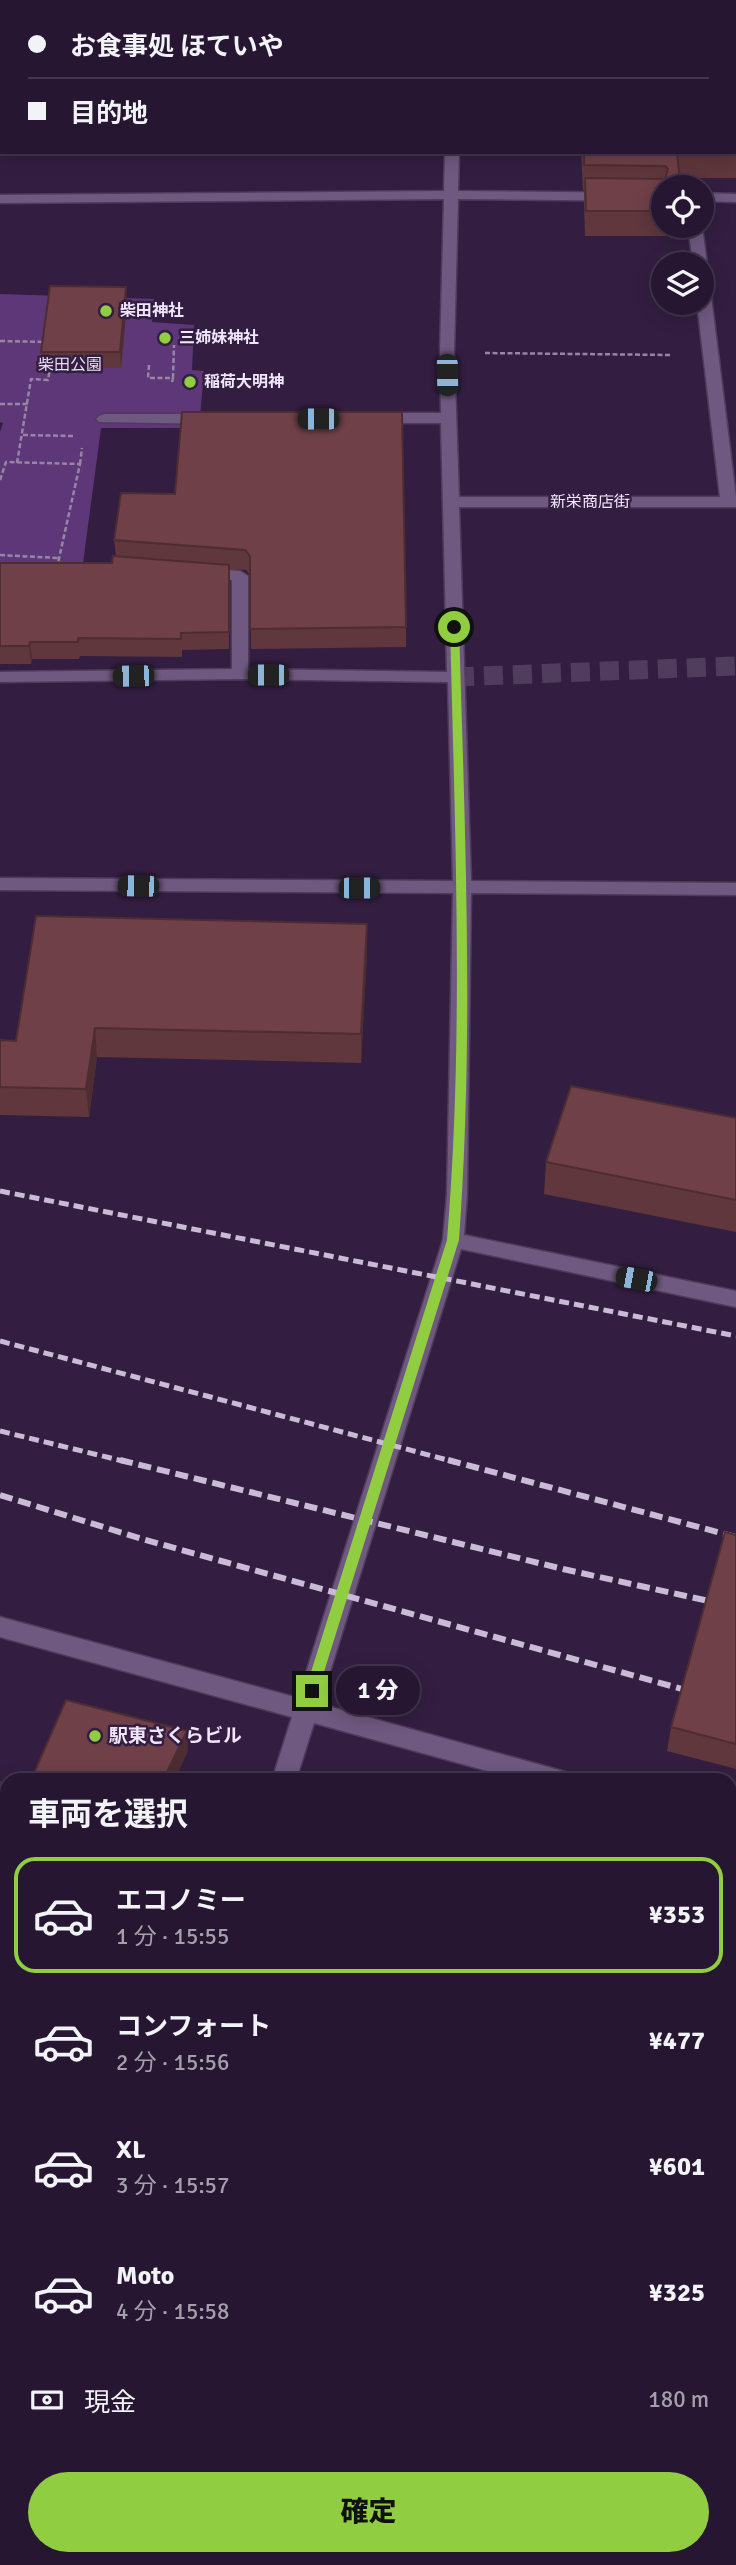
<!DOCTYPE html>
<html lang="ja">
<meta charset="utf-8">
<style>
:root{--surface:#261631;--page:#2e1f39;--text:#f1f3f6;--muted:#a49fab;--line:#42354d;--accent:#90cd41}
body{margin:0;font-family:Signika,"Noto Sans JP",sans-serif;background:var(--page);color:var(--text);height:100vh;display:flex;flex-direction:column;font-size:26px;white-space:nowrap}
*{box-sizing:border-box;margin:0}
p{font-size:23px;color:var(--muted)}
.icon{flex:none;width:38px;height:38px;fill:none;stroke:currentColor;stroke-width:2;stroke-linecap:round;stroke-linejoin:round}
.map{position:relative;flex:1;overflow:hidden}
.sheet{position:absolute;left:0px;top:1773px;width:737px;height:793px;display:flex;flex-direction:column;background:var(--surface);border-radius:21px 21px 0 0;box-shadow:0 4px 18px #0003,0 0 0 2px var(--line)}
.sheet>*{flex:none}
.hud{position:absolute;left:0px;top:0px;width:737px;height:154px;box-shadow:0 4px 18px #0003,0 0 0 2px var(--line);display:grid;align-content:center;height:154px;padding:0 28px;background:var(--surface)}
.fabs{position:absolute;left:651px;top:175px;display:grid;gap:14px}
.fabs a{display:grid;place-items:center;width:63px;height:63px;border-radius:50%;background:var(--surface);box-shadow:0 4px 18px #0003,0 0 0 2px var(--line);font-size:35px}
.end{position:absolute;width:32px;height:32px;margin:-16px;border:9px solid #90cd41;background:#111;box-shadow:0 0 0 4px #111}
.from{border-radius:50%}
.bubble{position:absolute;height:49px;border-radius:24px;background:var(--surface);box-shadow:0 4px 18px #0003,0 0 0 2px var(--line);font-size:23px;font-weight:800;line-height:49px;text-align:center}
.car{position:absolute;width:21px;height:42px;margin:-21px -10px;border-radius:9px;box-shadow:0 0 5px 2px #0007;background:linear-gradient(#222 24%,#8ab4d8 0 40%,#222 0 76%,#8ab4d8 0 86%,#222 0)}
.hud b{display:flex;align-items:center;gap:24px;height:66px;font-size:26px}
.hud b+b{border-top:2px solid var(--line)}
.hud i{width:18px;height:18px;background:var(--text)}
ul{padding:0;list-style:none}
li{display:flex;align-items:center;gap:21px;height:116px;margin:0 14px 10px;padding:0 14px;border:4px solid transparent;border-radius:21px}
li div{flex:1}
li b{display:block;font-size:26px}
li em{font-style:normal;font-weight:800}
li.current{border-color:var(--accent)}
li>.icon{width:63px;height:63px;stroke-width:1.5}
h2{padding:0 28px;font-size:32px;line-height:84px}
.pay{display:flex;align-items:center;gap:18px;height:77px;padding:0 28px;font-size:26px}
.pay p{margin-inline-start:auto}
.cta{display:flex;gap:14px;margin-top:auto;padding:14px 28px}
.cta a{flex:1;height:80px;border-radius:42px;background:var(--accent);color:#111;font-size:28px;font-weight:800;line-height:80px;text-align:center}
.map>svg:first-child{display:block}
.green{fill:#5e3778}
.lines{fill:none;stroke-linecap:round;stroke-linejoin:round}
.minor-tunnel{stroke:#503c5d;stroke-width:19;stroke-dasharray:19 10;stroke-linecap:butt}
.minor-casing{stroke:#4e3c5a;stroke-width:3}
.major-casing{stroke:#4e3c5a;stroke-width:3}
.path{stroke:#9686a3;stroke-width:2.5;stroke-dasharray:5 2.5;stroke-linecap:butt}
.minor{fill:#705981;fill-rule:evenodd}
.major{fill:#a77ac6;fill-rule:evenodd}
.rail-far1{stroke:#c9bbd5;stroke-width:5;stroke-dasharray:10 5;stroke-linecap:butt}
.rail{stroke:#c9bbd5;stroke-width:6;stroke-dasharray:13 6;stroke-linecap:butt}
.wall{fill:#5f373d}
.shaded-wall{fill:#4e2d32}
.building{fill:#6f4047;stroke:#4e2d32;stroke-width:2}
.route{fill:#90cd41}
.poi-dot{fill:#90cd41;stroke:#331e41;stroke-width:2.5}
.labels{text-anchor:middle;dominant-baseline:central;stroke-width:5;stroke-linejoin:round;paint-order:stroke}
.far-poi-label{font-size:16px;font-weight:bold;fill:#f1e5fc;stroke:#331e41;text-anchor:start}
.far-park-label{font-size:16px;fill:#e9ddf3;stroke:#331e41}
.far-street-label{font-size:16px;fill:#f1e5fc;stroke:#331e41}
.poi-label{font-size:19px;font-weight:bold;fill:#f1e5fc;stroke:#331e41;text-anchor:start}
</style>
<div class="map">
<svg width="736" height="2565" viewBox="0 0 736 2565">
<rect width="100%" height="100%" fill="#331e41"/>
<path class="green" d="M0,294l154,5 -2,23 42,3 -2,45 12,1 -5,57h-98l-19,143 -82,-7v-132l3,-9 -3,-1z"/>
<g class="lines">
<path class="minor-tunnel" d="M455,677l281,-11"/>
<defs>
<path id="minor" d="M454,0h12v2h-12z
M445,152h14l-1,39 205,2v8l-205,-2 -4,154 5,144h261l-23,-194h5v-27l7,4 27,217v10h-277l12,374 265,2v12l-265,-2 -4,301 -3,41 272,56v16l-275,-58 -141,455 239,66 9,3 3,7h-51l-206,-57 -18,57h-24l20,-63 -292,-80v-20l298,81 145,-458 4,-46 6,-301 -453,-3v-12l453,3 -5,-199 -208,-3 -240,3v-10l232,-3v-89l-38,-4 -2,-3 2,-3 6,-2 40,3 8,5v93l199,3 -6,-249h-65l-8,-5 8,-5h65l-1,-60 4,-154 -444,4v-8l444,-4z
M702,193l34,1v8l-34,-1z
M688,226h14l5,38 -2,3 -12,-3z
M104,414h107l8,5 -8,5 -112,-2 -3,-3 3,-3z
M730,1814l6,2v22l-6,-2z
M736,2192v55l-6,2v-54z
M0,2503l7,1v30l-7,-1z
M7,2552v6h27l-1,7h-30z
M127,2558h47l3,7h-48z
M652,2558h30l-2,7h-30z"/>
<path id="major" d="M17,0h12v2h-12z
M35,0h12l-13,2z
M2,53v11l-2,1v-11z"/>
</defs>
<use href="#minor" class="minor-casing"/>
<use href="#major" class="major-casing"/>
<path class="path" d="M0,341l48,1
M485,353l187,2
M149,365l-1,13h25l-1,4
M173,378l1,-33
M0,404h28
M23,435l50,1
M17,463l14,-84 17,1 3,-18
M80,464l2,-16
M0,480l6,-18 74,2 -22,99
M0,555l59,3"/>
<use href="#minor" class="minor"/>
<use href="#major" class="major"/>
<path class="rail-far1" d="M0,1191l736,145
M0,1341l455,121
M0,1431l127,31"/>
<path class="rail" d="M120,1460l443,109 173,38
M448,1460l288,77
M0,1495l142,44 594,165"/>
</g>
<path class="wall" d="M485,0h251v178h-56l-17,9v39h20l-1,10h-97l-1,-33v-13h-1l-2,-38h154v-150h-250z
M127,303l-6,65h-78l-2,-16z
M175,494l231,133v20l-155,2 -1,-74 -4,-5 -17,-1v80l-47,1v7l-102,-1 -1,3h-47l-1,5h-31v-101h112l4,-7 -2,-16z
M367,952l-6,111 -264,-6 -8,60 -89,-2v-75l16,1z
M736,1118v114l-192,-38 2,-32z
M736,1535v234l-69,-18 4,-24z
M0,1782l7,2v334l-7,-2z"/>
<path class="shaded-wall" d="M126,287l1,16 -6,65 -1,-16z
M30,642l2,17 -1,5 -2,-18z
M367,924v28l-6,111v-29z
M95,1028l2,29 -8,60 -3,-28z
M187,1731l1,20 -13,29h-12z"/>
<path class="building" d="M493,0h243v154h-59l4,33h-18v24h-77l-1,-33 80,1 3,-10 -3,-3 -81,-1v-13h151v-150h-242z
M50,286l76,1 -6,65h-79z
M182,412h220l4,215 -156,2v-73l-5,-6 -131,-10 7,-47 54,1z
M113,556l116,9v67l-48,1v6l-103,-1v4h-48l-1,4h-29v-83h112z
M36,916l331,8 -6,110 -266,-6 -9,61 -86,-2v-47l16,1z
M571,1086l165,32v82l-190,-38z
M725,1532l11,3v209l-65,-17z
M66,1700l121,31 -24,49h-132z
M0,1782l7,2v178l-7,-1z
M0,1971l7,1v130l-7,-3z"/>
<path class="route" d="M454,624l5,3c6,204 15,409 0,613l-141,451 -6,6 -7,-6 142,-451c17,-204 8,-409 3,-613z"/>
<g class="poi-dot">
<circle cx="106" cy="311" r="7"/>
<circle cx="165" cy="338" r="7"/>
<circle cx="190" cy="382" r="7"/>
<circle cx="95" cy="1736" r="7"/>
</g>
<g class="labels">
<g class="far-poi-label">
<text x="120" y="311">柴田神社</text>
<text x="179" y="338">三姉妹神社</text>
<text x="204" y="382">稲荷大明神</text>
</g>
<g class="far-park-label">
<text x="70" y="365">柴田公園</text>
</g>
<g class="far-street-label">
<text x="590" y="502">新栄商店街</text>
</g>
<g class="poi-label">
<text x="109" y="1736">駅東さくらビル</text>
</g>
</g>
</svg>
<div class="fabs">
<a><svg class="icon" aria-label="locate" viewBox="0 0 24 24"><circle cx="12" cy="12" r="6"/><path d="M12 2v4M12 18v4M2 12h4M18 12h4"/></svg></a>
<a><svg class="icon" aria-label="layers" viewBox="0 0 24 24"><path d="M12 4l9 5-9 5-9-5zM3 14l9 5 9-5"/></svg></a>
</div>
<i class="end from" style="left:454px;top:627px"></i>
<i class="end" style="left:312px;top:1691px"></i>
<div class="bubble" style="left:336px;top:1666px;width:84px">1 分</div>
<i class="car" style="left:447px;top:375px;rotate:179deg"></i>
<i class="car" style="left:318px;top:419px;rotate:270deg"></i>
<i class="car" style="left:268px;top:675px;rotate:270deg"></i>
<i class="car" style="left:133px;top:676px;rotate:269deg"></i>
<i class="car" style="left:138px;top:886px;rotate:271deg"></i>
<i class="car" style="left:359px;top:888px;rotate:90deg"></i>
<i class="car" style="left:636px;top:1279px;rotate:281deg"></i>
<div class="hud">
<b><i class="from"></i>お食事処 ほていや</b>
<b><i></i>目的地</b>
</div>
<section class="sheet">
<h2>車両を選択</h2>
<ul>
<li class="current"><svg class="icon" aria-label="car" viewBox="0 0 24 24"><path d="M5 17H2v-5l4-1 3-4h7l3 4 3 1v5h-3M9 17h6M6 11h13"/><circle cx="7" cy="17" r="2"/><circle cx="17" cy="17" r="2"/></svg><div><b>エコノミー</b><p>1 分 · 15:55</p></div><em>¥353</em></li>
<li><svg class="icon" aria-label="car" viewBox="0 0 24 24"><path d="M5 17H2v-5l4-1 3-4h7l3 4 3 1v5h-3M9 17h6M6 11h13"/><circle cx="7" cy="17" r="2"/><circle cx="17" cy="17" r="2"/></svg><div><b>コンフォート</b><p>2 分 · 15:56</p></div><em>¥477</em></li>
<li><svg class="icon" aria-label="car" viewBox="0 0 24 24"><path d="M5 17H2v-5l4-1 3-4h7l3 4 3 1v5h-3M9 17h6M6 11h13"/><circle cx="7" cy="17" r="2"/><circle cx="17" cy="17" r="2"/></svg><div><b>XL</b><p>3 分 · 15:57</p></div><em>¥601</em></li>
<li><svg class="icon" aria-label="car" viewBox="0 0 24 24"><path d="M5 17H2v-5l4-1 3-4h7l3 4 3 1v5h-3M9 17h6M6 11h13"/><circle cx="7" cy="17" r="2"/><circle cx="17" cy="17" r="2"/></svg><div><b>Moto</b><p>4 分 · 15:58</p></div><em>¥325</em></li>
</ul>
<div class="pay"><svg class="icon" aria-label="cash" viewBox="0 0 24 24"><path d="M3 7h18v10H3z"/><circle cx="12" cy="12" r="2"/></svg>現金<p>180 m</p></div>
<div class="cta"><a>確定</a></div>
</section>
</div>
